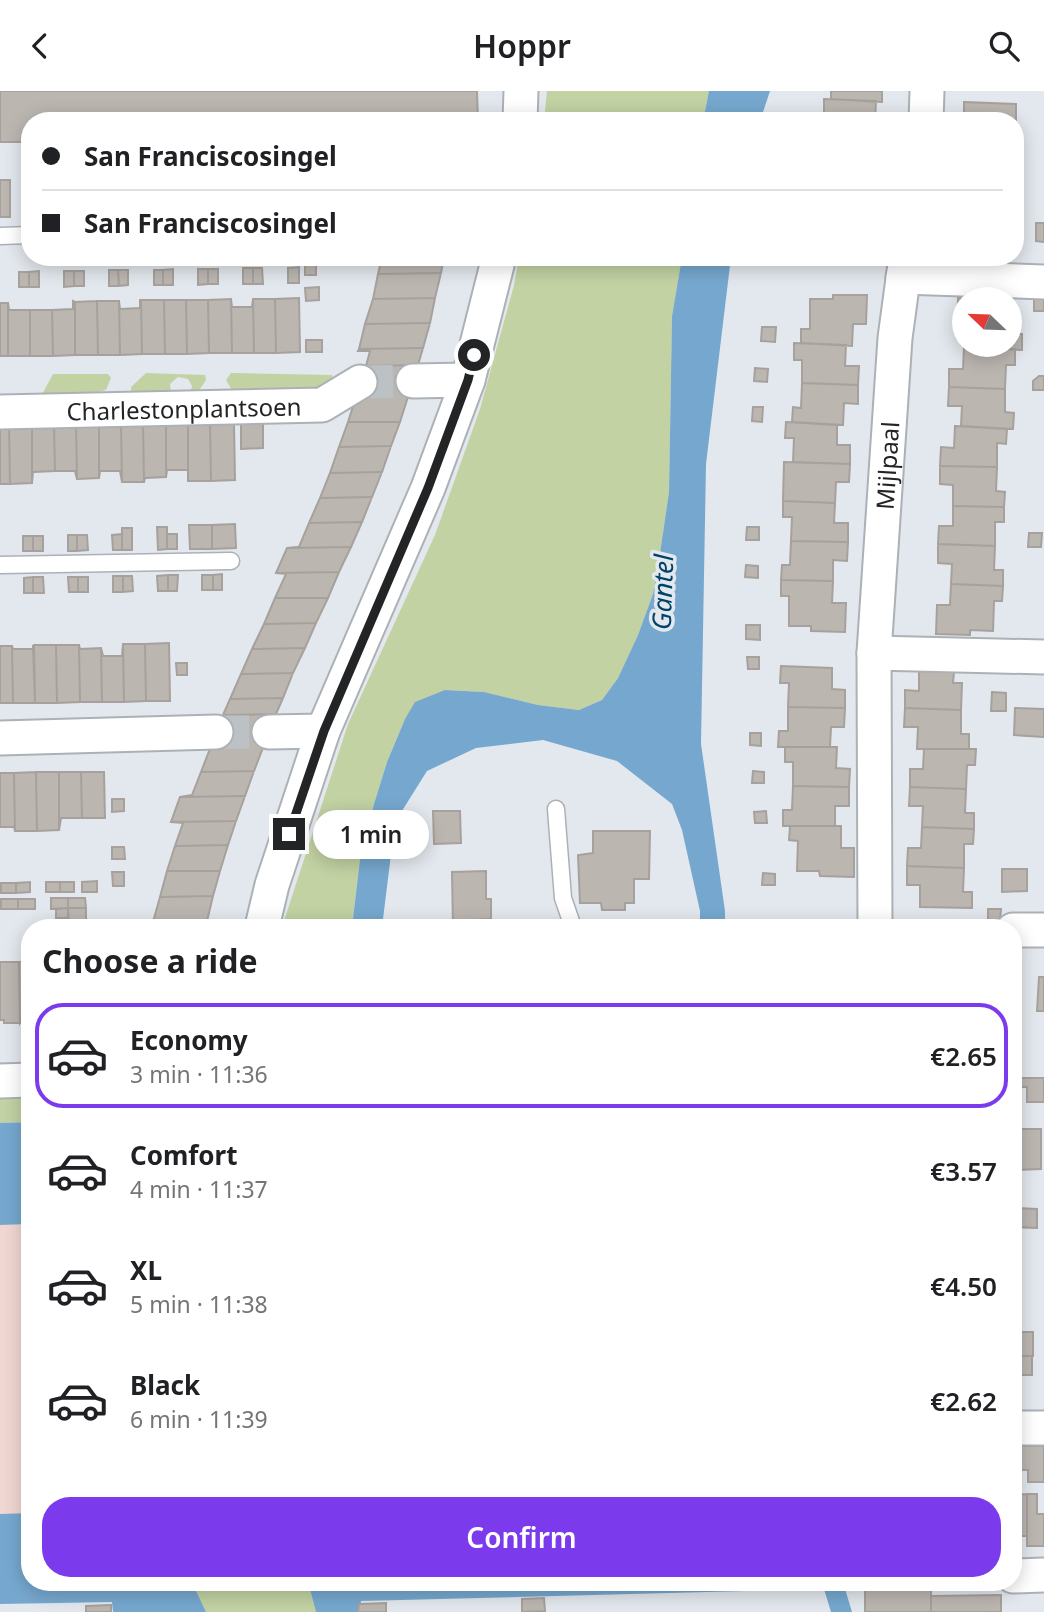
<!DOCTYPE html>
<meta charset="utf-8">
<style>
:root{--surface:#fff;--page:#f2f2f2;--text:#202124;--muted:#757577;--line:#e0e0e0;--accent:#7c3aed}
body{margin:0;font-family:"Noto Sans",sans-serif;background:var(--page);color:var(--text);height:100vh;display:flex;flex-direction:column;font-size:26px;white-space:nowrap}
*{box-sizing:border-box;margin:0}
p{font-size:23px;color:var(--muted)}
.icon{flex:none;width:38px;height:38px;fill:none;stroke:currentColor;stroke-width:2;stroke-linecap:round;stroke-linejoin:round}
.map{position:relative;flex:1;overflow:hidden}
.side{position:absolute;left:21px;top:828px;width:1001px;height:672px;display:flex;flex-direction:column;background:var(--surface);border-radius:28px;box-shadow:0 4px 18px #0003}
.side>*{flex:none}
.guide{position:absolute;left:21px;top:21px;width:1003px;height:154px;border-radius:28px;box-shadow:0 4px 18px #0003;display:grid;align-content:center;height:154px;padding:0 21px;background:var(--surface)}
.needle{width:46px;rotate:293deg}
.fabs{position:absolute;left:952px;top:196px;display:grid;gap:14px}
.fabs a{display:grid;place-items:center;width:70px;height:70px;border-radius:50%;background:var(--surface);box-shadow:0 4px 18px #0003;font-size:35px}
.end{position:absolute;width:32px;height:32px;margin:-16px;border:9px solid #222426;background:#fff;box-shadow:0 0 0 4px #fff}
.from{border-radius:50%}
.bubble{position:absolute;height:49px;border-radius:24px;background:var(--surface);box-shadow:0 4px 18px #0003;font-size:23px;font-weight:600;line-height:49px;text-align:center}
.guide b{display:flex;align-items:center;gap:24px;height:66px;font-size:26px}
.guide b+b{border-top:2px solid var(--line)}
.guide i{width:18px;height:18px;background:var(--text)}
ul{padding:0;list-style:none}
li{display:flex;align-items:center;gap:21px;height:105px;margin:0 14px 10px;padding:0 7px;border:4px solid transparent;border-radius:28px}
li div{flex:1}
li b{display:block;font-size:26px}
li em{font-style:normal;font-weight:600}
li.active{border-color:var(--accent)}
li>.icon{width:63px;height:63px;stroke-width:1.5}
h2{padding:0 21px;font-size:32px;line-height:84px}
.action{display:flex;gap:14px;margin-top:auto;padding:14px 21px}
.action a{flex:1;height:80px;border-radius:28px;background:var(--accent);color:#fff;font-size:28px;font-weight:600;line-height:80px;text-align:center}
header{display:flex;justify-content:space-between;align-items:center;height:91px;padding:0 21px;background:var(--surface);font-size:32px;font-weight:600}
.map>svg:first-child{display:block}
.education{fill:#f1d7d2}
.green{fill:#c2d2a3}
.water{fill:#76a8cf}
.building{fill:#bcb6b1;stroke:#a6a19c;stroke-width:2}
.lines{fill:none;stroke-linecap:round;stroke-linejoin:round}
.street-tunnel{stroke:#bcc1c6;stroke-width:33;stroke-dasharray:33 17;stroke-linecap:butt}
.lane-casing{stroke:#acb1b6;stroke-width:19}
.street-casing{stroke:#acb1b6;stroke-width:37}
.lane{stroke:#fff;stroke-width:16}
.street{stroke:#fff;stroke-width:33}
.route{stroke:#222426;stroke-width:9}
.labels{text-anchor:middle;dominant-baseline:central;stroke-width:7;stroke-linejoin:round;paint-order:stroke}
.street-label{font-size:24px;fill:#222426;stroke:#e3e8ee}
.water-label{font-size:26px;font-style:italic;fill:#014268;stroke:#e3e8ee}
</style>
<header><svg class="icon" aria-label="back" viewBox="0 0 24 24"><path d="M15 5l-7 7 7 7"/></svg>Hoppr<svg class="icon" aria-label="search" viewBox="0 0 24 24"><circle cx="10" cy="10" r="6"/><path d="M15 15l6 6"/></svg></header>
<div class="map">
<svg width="1044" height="1521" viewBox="0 0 1044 1521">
<rect width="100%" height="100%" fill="#e3e8ee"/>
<path class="education" d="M30,1133v289l-30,1v-289z"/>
<path class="green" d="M547,0h162l-6,30h-159z
M519,166h163l-10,59 -3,176 -9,61 -7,41 -15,41 -20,43 -16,22 -23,10 -41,-5 -54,-13 -39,-2 -40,29 -18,43 -13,42 -14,55 -8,68h-70l66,-203 87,-189 45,-126 34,-124z
M146,282l59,2 1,5 -12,18 -4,-4 2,-8 -4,-7 -10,-2 -8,7 1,10 -19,6 -21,-8v-5z
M231,282l101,2 2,8 -73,17 -24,-1 -11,-19z
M53,283h55l3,4 -5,12 -58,13 -9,-3z
M30,1007v24l-30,1v-24z
M192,1491h116l8,30h-110z"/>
<path class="water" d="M709,0h61l-10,30h-57z
M682,166h49l-25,207 -5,280 24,167v16h-25v-16l-18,-81 -10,-26 -55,-43 -74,-21 -67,8 -49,23 -32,51 -13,105h-30l8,-68 14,-55 13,-42 18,-43 10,-17 30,-12 39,2 54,13 41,5 23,-10 16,-22 20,-43 15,-41 7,-41 9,-61 3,-176z
M30,1031v102l-30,1v-102z
M30,1422v69h162l14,30h-93l-1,-10 -112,2v-90z
M308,1491h535l9,30h-21l-7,-23 -463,12 -1,11h-44z"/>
<path class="building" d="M0,0h477l1,30h-448v21h-30z
M831,0h51v11l-51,-3z
M824,8l52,2 -1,20h-43v-6h-8z
M964,11l52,2v16l-52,1z
M0,89h10v37h-10z
M1036,132h8v19l-8,-1z
M382,166h62l-3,16 -63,1z
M305,170h11v14h-11z
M299,176v16h-11v-15z
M243,177h10v16h-10z
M253,177h9l1,16h-10z
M173,178v16h-10v-15z
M198,178h10v15l-10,1z
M208,178h10v15h-10z
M109,179h9l1,16h-10z
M118,179h10v15l-9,1z
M154,179h9v15h-9z
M39,180v16h-10v-15z
M64,180h10v15l-10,1z
M74,180h10v15h-10z
M19,181h10v15h-10z
M441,182l-6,25 -62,1 5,-25z
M319,196v13l-13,1 -1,-13z
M833,204h34l-1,29h-13l-1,22 -51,-3v-14h9v-30h23z
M1034,204l10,1v15h-10z
M299,207l1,54 -24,1 -1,-54z
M435,207l-5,25 -65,1 8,-25z
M958,207l34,1h-28v28h-7z
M231,208l1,54h-23l-1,-53z
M231,208l1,8h20l1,-8 1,54h-22z
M253,208h22l1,54h-22z
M140,209h1l1,54 -22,1 -1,-54 1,8 20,-1z
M141,209h23l1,54h-23z
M164,209h22l1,54h-22z
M186,209h22l1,53 -22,1z
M73,210l2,1v53l-22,1 -1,-46 21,-1z
M97,210l1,54h-23v-53z
M97,210h22l1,54h-22z
M0,212h8v53h-8z
M8,212l1,7h21v46h-22z
M1010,213h4l-1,30h9v16l-52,-3v-2h40z
M30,219h22l1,46h-23z
M430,232l-7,25 -64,1 6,-25z
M762,236h14l-1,15 -14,-1z
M306,249h16v12h-16z
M794,252l52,2 -1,21h14l-1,19 -56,-2v-23h-8z
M964,256l51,2v16h-9l-1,24 -56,-2v-18h14z
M423,257l-5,17 -52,1 4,-15h-12l1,-2z
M418,274l-18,57h-52l18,-56z
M755,277l13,1 -1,13 -13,-1z
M1039,285h5v14h-11v-9z
M802,292l56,2v19l-14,-1 -1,22 -51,-3 1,-15 8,1z
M949,296l56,2v23l9,1 -1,16 -52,-3 1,-20h-14z
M753,316h10l-1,15 -10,-1z
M348,331h52l-9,24 -52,1z
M786,331l51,3v20h13v19l-57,-2 1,-24h-9z
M188,332h22l1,58h-23z
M188,332v58v-11h-21l-1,7v-53z
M210,332h24l1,57 -24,1z
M263,332v25l-22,1v-25z
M121,333h22l1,58h-22z
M121,333l1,58 -2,-11h-20l-1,7v-53z
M143,333h23v53l-21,1 -1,4z
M54,334h22l1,54 -2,-8h-20z
M54,334l1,46 -22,1 -1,11v-57z
M76,334h23v53l-22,1z
M0,335h9l1,58h-10z
M9,335h23v57l-22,1z
M955,335l52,3 -1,15 -9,-1v24l-57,-1 1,-19 13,1z
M391,355l-9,26 -52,1 9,-26z
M784,371l66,2 -1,18h-13l-1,21 -52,-2z
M940,375l57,1 -1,24 9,1 -1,15 -51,-1v-21l-13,-1z
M382,381l-10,25 -52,1 10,-25z
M372,406l-10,25 -53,1 11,-25z
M783,410l52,2 -1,20h14v19l-57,-1 1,-24h-9z
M953,415l51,1v15h-9v24l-57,-2 1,-18h14z
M362,431l-11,25 -64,1 12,-1 10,-24z
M235,433l1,24 -24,1v-24z
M189,434h23v24h-22z
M157,436h10v22l-9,1z
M747,436h12v13h-13z
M122,437h10v22h-10z
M1029,442h13l-1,14h-13z
M122,443v16h-9l-1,-15z
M167,443h10v15h-10z
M68,444h9v16h-9z
M77,444h10l1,15 -11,1z
M23,445h10v15h-10z
M33,445h10v15h-10z
M791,450l57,1 -1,19 -14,-1v21l-52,-1 1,-15h8z
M938,453l57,2 -1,24h9v16l-52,-2 1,-20 -14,-1z
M351,456l-12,25 -63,1 11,-25z
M746,474l12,1v12l-13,-1z
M339,481l-11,26h-53l11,-24 -10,-1z
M222,483v16h-9v-15z
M168,484h10l-1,16h-9z
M168,484v16h-10l-1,-15z
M202,484h11v15h-11z
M113,485h10v16h-10z
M123,485h9l1,15 -10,1z
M33,486h10l1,16h-11z
M33,486v16h-9v-15z
M68,486h10v15h-9z
M78,486h10v15h-10z
M781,489l52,1 -1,22h14l-1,29 -34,-1v-5h-22v-30h-8z
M951,493l52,2 -1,15h-8l-1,30 -23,-1v5l-34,-1 1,-29h13z
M275,507h53l-12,25 -52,1z
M316,532l-11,25 -53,1 12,-25z
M746,534h14v15l-14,-1z
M169,552l1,58h-24l-1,-57z
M123,553h22l1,57 -22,1z
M123,553l1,58h-22l-1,-54 2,8h19z
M33,554l2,58h-22l-1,-57 1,3h20z
M34,554h22l1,58h-22z
M56,554h23l1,57 -23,1z
M79,554l1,4 21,-1 1,54h-22z
M0,555h12l1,57h-13z
M305,557l-12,25 -52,1 11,-25z
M747,566h12v12h-11z
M176,572h11v12h-10z
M781,575l51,2v21l13,1v18l-57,-1 1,-24h-9z
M919,580l35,1 -1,11h9l-1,27 -56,-2v-18l14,1z
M293,582l-10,25 -53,1 11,-25z
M992,601l14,1v18h-15z
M283,607l-7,16 -53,1 7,-16z
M788,616l57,1 -1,19h-13l-1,20h-52l1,-16h9z
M905,617l56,2v24h8v15h-52l1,-22h-14z
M1015,617l29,1v28l-30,-2z
M276,623l-22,57 -53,1 22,-57z
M750,642h11v13l-11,-1z
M785,656h52l-1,21 14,1 -1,18 -56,-1v-24h-8z
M924,658h52l-1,16h-8l-1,24 -56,-2v-18h13z
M254,680l-9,25 -65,1 12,-2 9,-23z
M753,680l11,1v11h-12z
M36,681h23v58l-22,1z
M36,681l1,59h-22l-1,-58z
M59,681h22l1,46h-21l-2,12z
M81,681h23l1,46h-23z
M0,682h14l1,58 -1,-4h-14z
M793,695l56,1v19h-14v20h-52v-16h9z
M910,696l56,2 -1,24h9v16l-52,-2 1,-21h-14z
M245,705l-9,25 -65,1 9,-25z
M112,708h12v12l-12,1z
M433,720h27l1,32 -27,1z
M766,720l1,12h-12l-1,-11z
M236,730l-8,24 -53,1 8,-23 -12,-1z
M790,735h51v22h13v29l-34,-1 -1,-5h-22l1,-30 -9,-1z
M922,736l52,2 -1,15h-9v24l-57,-2 1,-18h13z
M593,740h57l-1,48h-15v24h-9v7h-23l-1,-7h-21l-2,-48 15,-2z
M228,754l-8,26h-53l8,-25z
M112,756h12l1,12h-13z
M907,775l57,2 -1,24h9v16l-52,-1v-22h-13z
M1002,778h25v22l-25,1z
M167,780h53l-7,25 -53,1z
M486,780v28h5v20l-20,1v7h-18l-1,-55z
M112,781h12v14h-11z
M763,782l12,1v11h-13z
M97,790v11h-15v-10z
M30,791v10l-14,1v-10z
M46,791h14v10h-14z
M60,791h14v10h-14z
M1,792h15v10h-15z
M213,805l-6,25 -54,1 7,-25z
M51,807h17v10l-17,1z
M68,807h17l1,10h-18z
M1,808h17v10h-17z
M18,808h17v10h-17z
M68,817v10h-12v-9z
M68,817h18v13l-17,1z
M988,818h13l-1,11h-12z
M207,830l-2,6h-53l1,-5z
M1013,850h6l-2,35h-4z
M0,871h19l1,61h-16v-3h-4z
M19,871h11v61l-1,-3h-7l-2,3z
M1039,886h5v34h-7z
M1013,987h31v24h-17v-15h-14z
M1013,1038h28v40l-28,1z
M1013,1117l24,1v19l-24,-1z
M1013,1241h20v24h-20z
M1013,1265h19v19h-19z
M1013,1355h31v36h-16v-12h-15z
M1027,1403h10v20h7v32h-17z
M1027,1403v42h-14l1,-41z
M865,1495h66v26h-66z
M1001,1504v17h-70v-16z
M544,1507l1,13 -23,1v-13z
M386,1512v9h-28l1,-8z
M111,1514v7h-25v-6z"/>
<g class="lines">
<path class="street-tunnel" d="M360,291l53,-1
M216,641h53"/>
<defs>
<path id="lane" d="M0,145l30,-1
M0,474l231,-4
M556,718l7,89 10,29"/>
<g id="street">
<path d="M520,30l1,-30"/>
<path d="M926,30l1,-30"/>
<path d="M903,186l141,5"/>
<path d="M413,290l55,-1"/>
<path id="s1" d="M0,321l322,-7 38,-23"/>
<path d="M874,562l170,4"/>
<path d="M269,641l54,-1"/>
<path d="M0,647l216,-6"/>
<path d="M262,836l10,-42 51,-154 105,-243 40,-108 31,-123"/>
<path id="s2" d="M875,836l-1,-274 21,-315 11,-81"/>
<path d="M1013,839h31"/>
<path d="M0,990l30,-1"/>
<path d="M1013,1337h31"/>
<path d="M1013,1485l31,-1"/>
</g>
</defs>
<use href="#lane" class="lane-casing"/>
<use href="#street" class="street-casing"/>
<use href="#lane" class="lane"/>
<use href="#street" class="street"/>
</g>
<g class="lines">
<path class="route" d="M289,743l35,-103 104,-243 40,-108 6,-25"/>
</g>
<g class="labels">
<g class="street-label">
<text stroke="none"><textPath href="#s1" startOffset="184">Charlestonplantsoen</textPath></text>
<text stroke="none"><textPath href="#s2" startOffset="462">Mijlpaal</textPath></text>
</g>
<g class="water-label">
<text transform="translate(662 501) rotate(-88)">Gantel</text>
</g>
</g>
</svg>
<div class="fabs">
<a><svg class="needle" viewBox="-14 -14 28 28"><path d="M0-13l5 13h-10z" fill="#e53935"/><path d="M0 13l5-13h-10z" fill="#757577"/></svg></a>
</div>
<i class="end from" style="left:474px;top:264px"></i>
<i class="end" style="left:289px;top:743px"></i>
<div class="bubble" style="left:313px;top:719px;width:116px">1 min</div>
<div class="guide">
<b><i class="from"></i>San Franciscosingel</b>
<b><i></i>San Franciscosingel</b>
</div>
<section class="side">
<h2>Choose a ride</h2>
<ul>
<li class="active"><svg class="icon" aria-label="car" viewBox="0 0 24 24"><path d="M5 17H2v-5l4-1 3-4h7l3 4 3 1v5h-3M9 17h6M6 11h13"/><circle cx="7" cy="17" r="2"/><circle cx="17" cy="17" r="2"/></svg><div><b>Economy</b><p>3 min · 11:36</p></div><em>€2.65</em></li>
<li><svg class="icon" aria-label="car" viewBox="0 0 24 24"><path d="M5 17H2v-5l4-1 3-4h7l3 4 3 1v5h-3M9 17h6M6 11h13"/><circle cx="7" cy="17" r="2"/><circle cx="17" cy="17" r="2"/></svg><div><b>Comfort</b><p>4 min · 11:37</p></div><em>€3.57</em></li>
<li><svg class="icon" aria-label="car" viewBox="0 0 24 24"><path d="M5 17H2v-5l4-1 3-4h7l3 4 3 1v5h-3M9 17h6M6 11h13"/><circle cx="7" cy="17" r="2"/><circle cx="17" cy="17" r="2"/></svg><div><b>XL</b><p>5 min · 11:38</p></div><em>€4.50</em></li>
<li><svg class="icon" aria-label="car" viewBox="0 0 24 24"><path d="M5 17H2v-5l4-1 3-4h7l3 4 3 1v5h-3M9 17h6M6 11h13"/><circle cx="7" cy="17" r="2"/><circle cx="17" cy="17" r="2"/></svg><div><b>Black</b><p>6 min · 11:39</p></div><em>€2.62</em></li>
</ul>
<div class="action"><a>Confirm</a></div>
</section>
</div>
